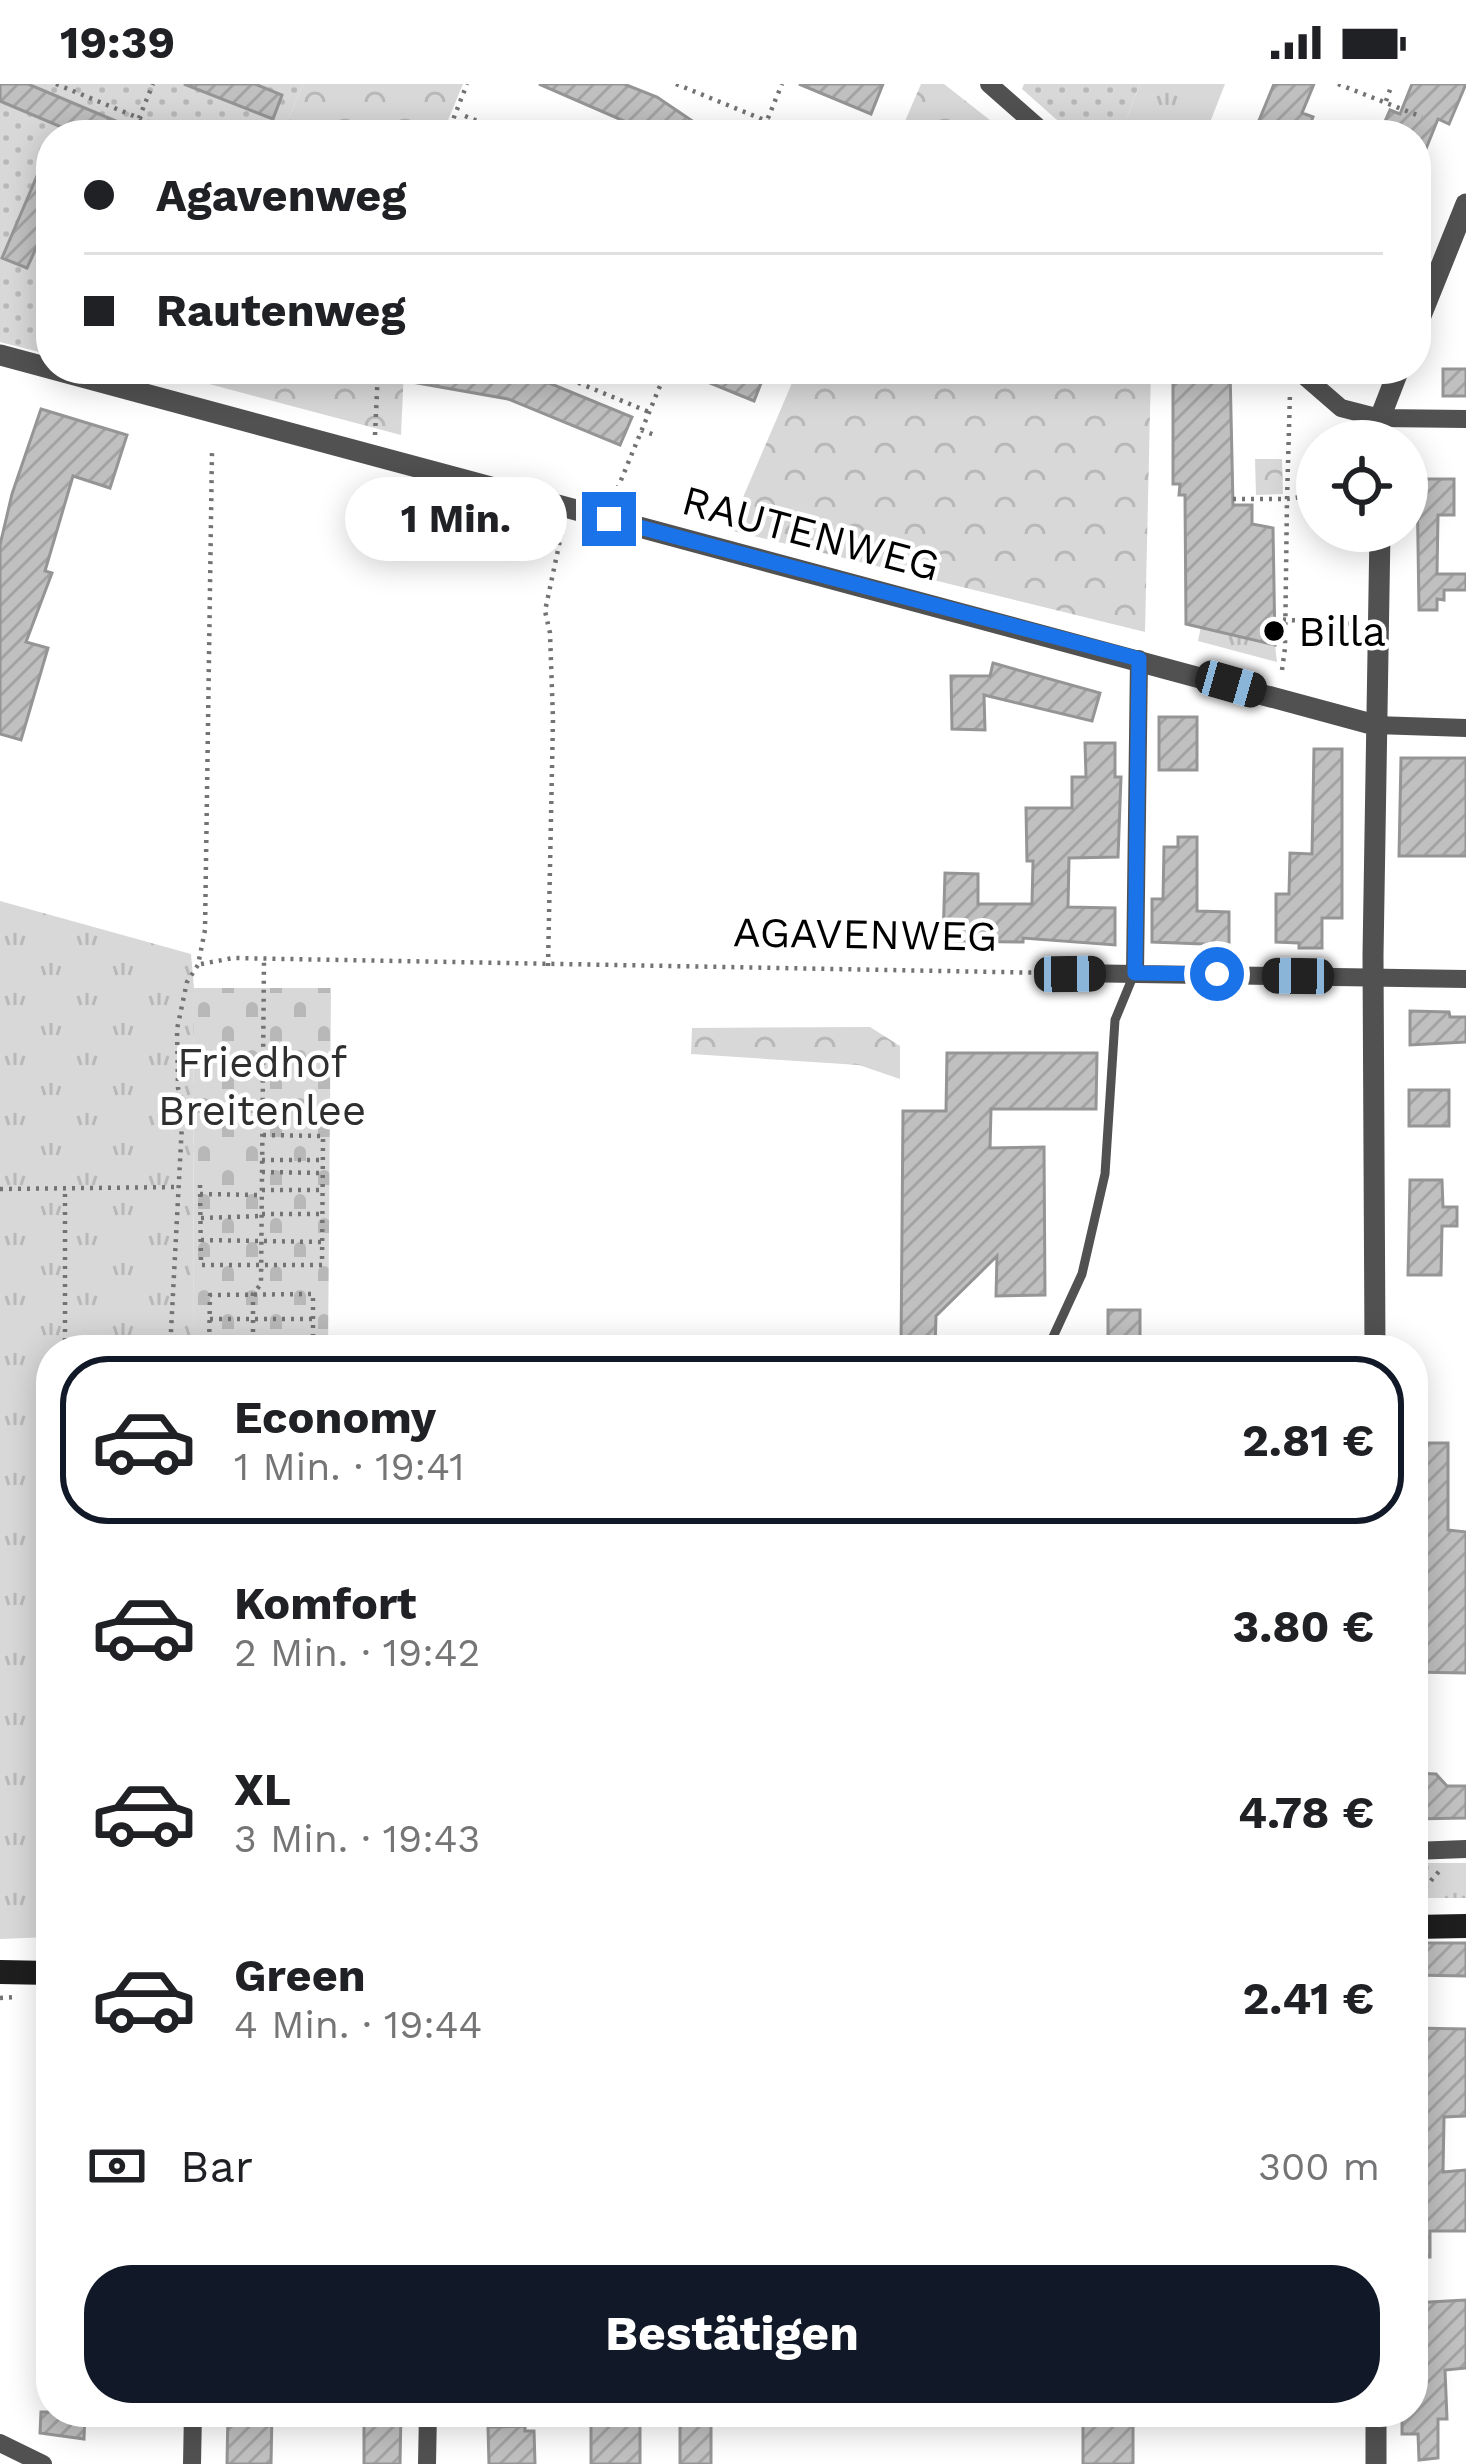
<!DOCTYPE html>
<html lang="de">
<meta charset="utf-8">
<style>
:root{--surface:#fff;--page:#f6f6f6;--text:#202124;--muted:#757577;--line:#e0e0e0;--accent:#111827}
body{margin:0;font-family:"Work Sans",sans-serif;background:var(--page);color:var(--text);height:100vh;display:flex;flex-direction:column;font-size:45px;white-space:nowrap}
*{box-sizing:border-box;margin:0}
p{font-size:39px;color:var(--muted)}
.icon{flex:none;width:66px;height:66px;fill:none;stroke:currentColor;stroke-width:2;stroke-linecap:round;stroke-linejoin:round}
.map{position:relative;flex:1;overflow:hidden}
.drawer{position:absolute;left:36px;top:1251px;width:1392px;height:1092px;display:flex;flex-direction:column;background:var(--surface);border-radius:48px;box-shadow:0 6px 30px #0003}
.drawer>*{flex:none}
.banner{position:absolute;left:36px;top:36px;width:1395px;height:264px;border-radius:48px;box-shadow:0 6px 30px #0003;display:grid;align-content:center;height:264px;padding:0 48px;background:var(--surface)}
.tools{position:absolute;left:1296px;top:336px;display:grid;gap:24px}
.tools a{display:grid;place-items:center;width:132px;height:132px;border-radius:50%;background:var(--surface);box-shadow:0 6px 30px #0003;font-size:60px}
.end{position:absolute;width:54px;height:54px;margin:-27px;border:15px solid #1a73e8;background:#fff;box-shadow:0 0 0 6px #fff}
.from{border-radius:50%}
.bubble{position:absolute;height:84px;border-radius:42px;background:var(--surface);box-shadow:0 6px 30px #0003;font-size:39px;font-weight:700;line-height:84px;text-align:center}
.car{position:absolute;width:36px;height:72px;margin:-36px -18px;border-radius:15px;box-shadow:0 0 9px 3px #0007;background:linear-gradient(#222 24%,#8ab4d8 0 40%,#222 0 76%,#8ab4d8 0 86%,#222 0)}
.banner b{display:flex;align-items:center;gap:42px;height:114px;font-size:45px}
.banner b+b{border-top:3px solid var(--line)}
.banner i{width:30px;height:30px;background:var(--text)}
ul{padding:21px 0 0;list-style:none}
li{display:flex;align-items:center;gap:36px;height:168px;margin:0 24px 18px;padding:0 24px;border:6px solid transparent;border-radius:48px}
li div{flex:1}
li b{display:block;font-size:45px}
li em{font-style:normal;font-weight:700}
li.current{border-color:var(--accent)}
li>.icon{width:108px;height:108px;stroke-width:1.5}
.pay{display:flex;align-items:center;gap:30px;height:132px;padding:0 48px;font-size:45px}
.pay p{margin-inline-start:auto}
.primary-button{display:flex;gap:24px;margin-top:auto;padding:24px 48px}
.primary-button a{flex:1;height:138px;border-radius:48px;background:var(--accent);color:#fff;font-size:48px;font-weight:700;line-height:138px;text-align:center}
.status{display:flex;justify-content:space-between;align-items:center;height:84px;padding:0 60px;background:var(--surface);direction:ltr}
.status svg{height:33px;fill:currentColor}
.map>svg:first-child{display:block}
.grass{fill:url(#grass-tufts)}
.forest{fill:url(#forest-crowns)}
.cemetery{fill:url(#cemetery-stones)}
.garden{fill:url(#garden-dots)}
.building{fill:url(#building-hatch);stroke:#959595;stroke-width:3}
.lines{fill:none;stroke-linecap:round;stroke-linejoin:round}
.path{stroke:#737373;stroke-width:4.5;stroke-dasharray:3 6;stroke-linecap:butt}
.service{stroke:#515151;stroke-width:9}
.minor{stroke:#515151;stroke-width:18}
.tertiary{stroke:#515151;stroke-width:21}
.secondary{stroke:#1e1e1e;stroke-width:24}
.route{stroke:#1a73e8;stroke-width:15}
.poi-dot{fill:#000;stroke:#fff;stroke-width:4.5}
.labels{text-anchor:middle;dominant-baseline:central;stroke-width:9;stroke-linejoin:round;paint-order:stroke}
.street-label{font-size:42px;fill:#000;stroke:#fff}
.poi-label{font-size:42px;fill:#000;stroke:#fff;text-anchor:start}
.park-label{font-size:42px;fill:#2f2f2f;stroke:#fff}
</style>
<div class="status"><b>19:39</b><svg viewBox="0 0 49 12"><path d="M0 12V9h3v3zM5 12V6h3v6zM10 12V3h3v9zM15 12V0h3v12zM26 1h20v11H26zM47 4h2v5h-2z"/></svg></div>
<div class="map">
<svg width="1466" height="2380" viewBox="0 0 1466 2380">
<defs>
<pattern id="grass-tufts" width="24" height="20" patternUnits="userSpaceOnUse" patternTransform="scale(3)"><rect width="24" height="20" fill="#d8d8d8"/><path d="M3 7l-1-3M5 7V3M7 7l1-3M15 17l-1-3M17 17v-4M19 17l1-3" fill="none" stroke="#b8b8b8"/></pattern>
<pattern id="forest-crowns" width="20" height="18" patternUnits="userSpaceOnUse" patternTransform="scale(3)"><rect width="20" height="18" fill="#d8d8d8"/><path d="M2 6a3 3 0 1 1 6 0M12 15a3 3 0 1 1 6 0" fill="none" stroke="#b8b8b8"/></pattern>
<pattern id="cemetery-stones" width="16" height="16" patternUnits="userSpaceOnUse" patternTransform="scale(3)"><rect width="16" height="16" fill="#d8d8d8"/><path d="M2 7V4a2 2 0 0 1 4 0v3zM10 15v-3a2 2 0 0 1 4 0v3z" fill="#b8b8b8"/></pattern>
<pattern id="garden-dots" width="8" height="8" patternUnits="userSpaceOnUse" patternTransform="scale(3)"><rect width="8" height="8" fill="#d8d8d8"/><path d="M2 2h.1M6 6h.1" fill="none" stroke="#b8b8b8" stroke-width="1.8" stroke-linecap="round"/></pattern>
<pattern id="building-hatch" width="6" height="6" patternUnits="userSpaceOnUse" patternTransform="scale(3)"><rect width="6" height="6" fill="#c0c0c0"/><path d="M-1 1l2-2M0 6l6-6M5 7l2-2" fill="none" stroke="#a3a3a3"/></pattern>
</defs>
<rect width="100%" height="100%" fill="#fff"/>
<path class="grass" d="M1140,0h85l-20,51h-85z
M1201,542l74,19 2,17 -79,-21z
M0,817l191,53 3,34 -1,362h-142v587l-51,2z
M1427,1779h39v35h-53v-26l13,-3z"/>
<path class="forest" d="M303,0h160l-21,51h-160z
M921,0h23l65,51h-110z
M186,285h218l-3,66 -218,-58z
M798,285h353l-6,263 -416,-102z
M1255,375h27l1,35 -27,1z
M870,943l30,19v33l-41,-14 -168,-11 1,-26z"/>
<path class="cemetery" d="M194,904h137l-3,362h-135z"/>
<path class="garden" d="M0,0h303l-21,51h-231v220l-51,-13z
M1024,0h116l-20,51h-46l-52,-46z"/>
<path class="building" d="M0,0h28l121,51h-69l-80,-34z
M184,0h71l27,11 -9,24z
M539,0h85l33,13 56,38h-57z
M799,0h84l-12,30z
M1274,0h40l-12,29 11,4 -7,18h-53z
M1412,0h54l-17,40 -11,-5 -21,52 -1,-36h-37l11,-25 10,4z
M51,59v72l-24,53 -25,-10z
M389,285h126l117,48 -12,28 -112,-46 -119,-21z
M676,285h78l11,4 -11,28z
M1173,285h57l3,136h19v19l21,4 2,117 -89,-21 -1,-129h-6l1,-11h-7z
M1443,285h23v27h-23z
M41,325l86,26 -17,53 -37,-12 -28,95 7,2 -26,69 22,6 -27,92 -21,-6v-189l12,-51z
M1417,395h37v36h-16l-1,59h29v16h-22v10l-7,-1v11h-18z
M993,579l107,30 -8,28 -108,-26 1,35 -33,-1 -1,-53h39z
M1159,633h38v53h-38z
M1085,659h30v34h6l-3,80 -49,1 -1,49 47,1v37l-92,-7v4l-80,-1 2,-68 33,1v30h54l1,-43h-6l-1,-53h46v-31h14z
M1314,665h28v169h-20v30h-23v-5l-23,-1v-48h13l1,-41 22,1z
M1401,674h65v98h-67z
M1178,753h19v74l32,1v33l-77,-3v-43h11l1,-52h14z
M1410,927l39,1 1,5h16v25l-56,3z
M947,969h150l-1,56h-105l-1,39 54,-1 1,148 -49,1 1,-40 -61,60 -1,34h-34l2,-239h43z
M1409,1006h40v36h-40z
M1410,1096h32l1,27h14v19h-15l-1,49h-33z
M1108,1226h32v40h-32z
M1413,1359h35v87l18,2v141l-53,-1z
M1413,1689l23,1 11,12h19v32l-53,1z
M1413,1859h53v33l-53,-1z
M1413,1944l53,1v87l-22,1 -1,55 23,-2v61h-36v26h-17z
M1466,2216v68l-21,2 2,49h-9v39l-19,2 -1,-26h-16v-22h11v-109z
M41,2328h44l-1,27 -44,-6z
M228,2328h44l-1,52h-44z
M364,2328h37l-1,52h-36z
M591,2328h49v52h-49z
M680,2328h31v52h-31z
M1083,2328h50v52h-50z
M525,2342v5h9l1,33h-46l-1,-37z"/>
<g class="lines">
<path class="path" d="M56,0l124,51
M676,0l125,51
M1338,0l84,33
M1386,17l6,-17
M465,32l49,19
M132,51l21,-51
M447,51l20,-51
M761,51l21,-51
M545,285l104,43
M641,346l16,6
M375,351l3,-66
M614,413l53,-128
M1233,415h54l3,-106
M1274,535l78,5
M1282,586l3,-22 2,-149 28,-4
M201,880l32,-6 820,15
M548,882l5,-247 -3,-86 -5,-22 17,-80
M262,1076h61
M262,1088l61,1
M200,1101l1,80h121l1,-129 -60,-1
M0,1105l178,-2
M262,1106h60
M200,1110l61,1
M262,1130h60
M201,1134l60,-2
M201,1156l120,2
M210,1235h102
M210,1260l102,1
M65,1266v-160
M170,1266l13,-245 -5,-17 -1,-59 10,-47 11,-17 7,-35 7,-479
M209,1266l1,-55 103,-1v56
M253,1266v-56l8,-10 3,-323
M1413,1817l28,-32
M0,1914l18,-1"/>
<path class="service" d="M1047,1266l35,-76 23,-100 10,-154 19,-46"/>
<path class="minor" d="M989,0l58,51
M1296,285l45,39 39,10 86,1
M1375,641l91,3
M1070,889l396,6
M1135,889l4,-314
M1413,1767l53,-2
M0,2359l43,21
M192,2380l1,-52
M427,2380l1,-52"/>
<path class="tertiary" d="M1416,244l50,-124
M0,271l1375,370
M1380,357v-23l19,-49
M1375,1266l-2,-394 7,-425
M1376,2380v-52"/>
<path class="secondary" d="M1413,1843l53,-1
M0,1888l51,1"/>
</g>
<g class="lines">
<path class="route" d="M609,435l530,140 -4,314 82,1"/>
</g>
<circle class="poi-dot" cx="1274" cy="547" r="12"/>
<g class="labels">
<g class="street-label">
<text transform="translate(811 449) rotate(15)">RAUTENWEG</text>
<text transform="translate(865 850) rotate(1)">AGAVENWEG</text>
</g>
<g class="poi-label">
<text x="1298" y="547">Billa</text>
</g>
<g class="park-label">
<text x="262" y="978">Friedhof<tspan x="262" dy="48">Breitenlee</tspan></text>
</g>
</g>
</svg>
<div class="tools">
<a><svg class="icon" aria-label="locate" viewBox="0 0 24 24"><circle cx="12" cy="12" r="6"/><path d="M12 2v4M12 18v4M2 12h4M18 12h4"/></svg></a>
</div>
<i class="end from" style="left:1217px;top:890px"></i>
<i class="end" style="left:609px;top:435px"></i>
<div class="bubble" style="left:345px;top:393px;width:222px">1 Min.</div>
<i class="car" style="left:1231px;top:600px;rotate:106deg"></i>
<i class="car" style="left:1070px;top:890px;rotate:89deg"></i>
<i class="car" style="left:1298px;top:892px;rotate:271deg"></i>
<div class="banner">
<b><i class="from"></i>Agavenweg</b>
<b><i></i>Rautenweg</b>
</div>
<section class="drawer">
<ul>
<li class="current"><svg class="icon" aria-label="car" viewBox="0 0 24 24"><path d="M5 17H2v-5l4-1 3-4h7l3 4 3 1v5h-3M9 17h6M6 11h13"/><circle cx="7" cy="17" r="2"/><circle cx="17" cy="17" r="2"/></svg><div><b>Economy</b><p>1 Min. · 19:41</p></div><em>2.81 €</em></li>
<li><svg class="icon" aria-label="car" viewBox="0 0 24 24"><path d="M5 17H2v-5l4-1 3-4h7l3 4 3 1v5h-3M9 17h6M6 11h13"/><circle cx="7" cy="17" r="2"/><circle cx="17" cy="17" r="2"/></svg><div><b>Komfort</b><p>2 Min. · 19:42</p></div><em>3.80 €</em></li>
<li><svg class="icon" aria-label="car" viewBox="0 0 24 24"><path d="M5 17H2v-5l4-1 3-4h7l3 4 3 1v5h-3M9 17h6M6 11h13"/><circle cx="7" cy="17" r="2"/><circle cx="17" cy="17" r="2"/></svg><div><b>XL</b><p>3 Min. · 19:43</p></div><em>4.78 €</em></li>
<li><svg class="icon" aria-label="car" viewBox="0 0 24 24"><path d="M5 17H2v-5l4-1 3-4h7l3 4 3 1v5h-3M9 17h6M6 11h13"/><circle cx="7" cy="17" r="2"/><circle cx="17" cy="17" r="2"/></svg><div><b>Green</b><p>4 Min. · 19:44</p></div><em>2.41 €</em></li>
</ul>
<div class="pay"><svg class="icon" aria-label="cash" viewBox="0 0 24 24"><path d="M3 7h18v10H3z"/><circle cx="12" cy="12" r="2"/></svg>Bar<p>300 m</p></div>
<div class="primary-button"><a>Bestätigen</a></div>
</section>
</div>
